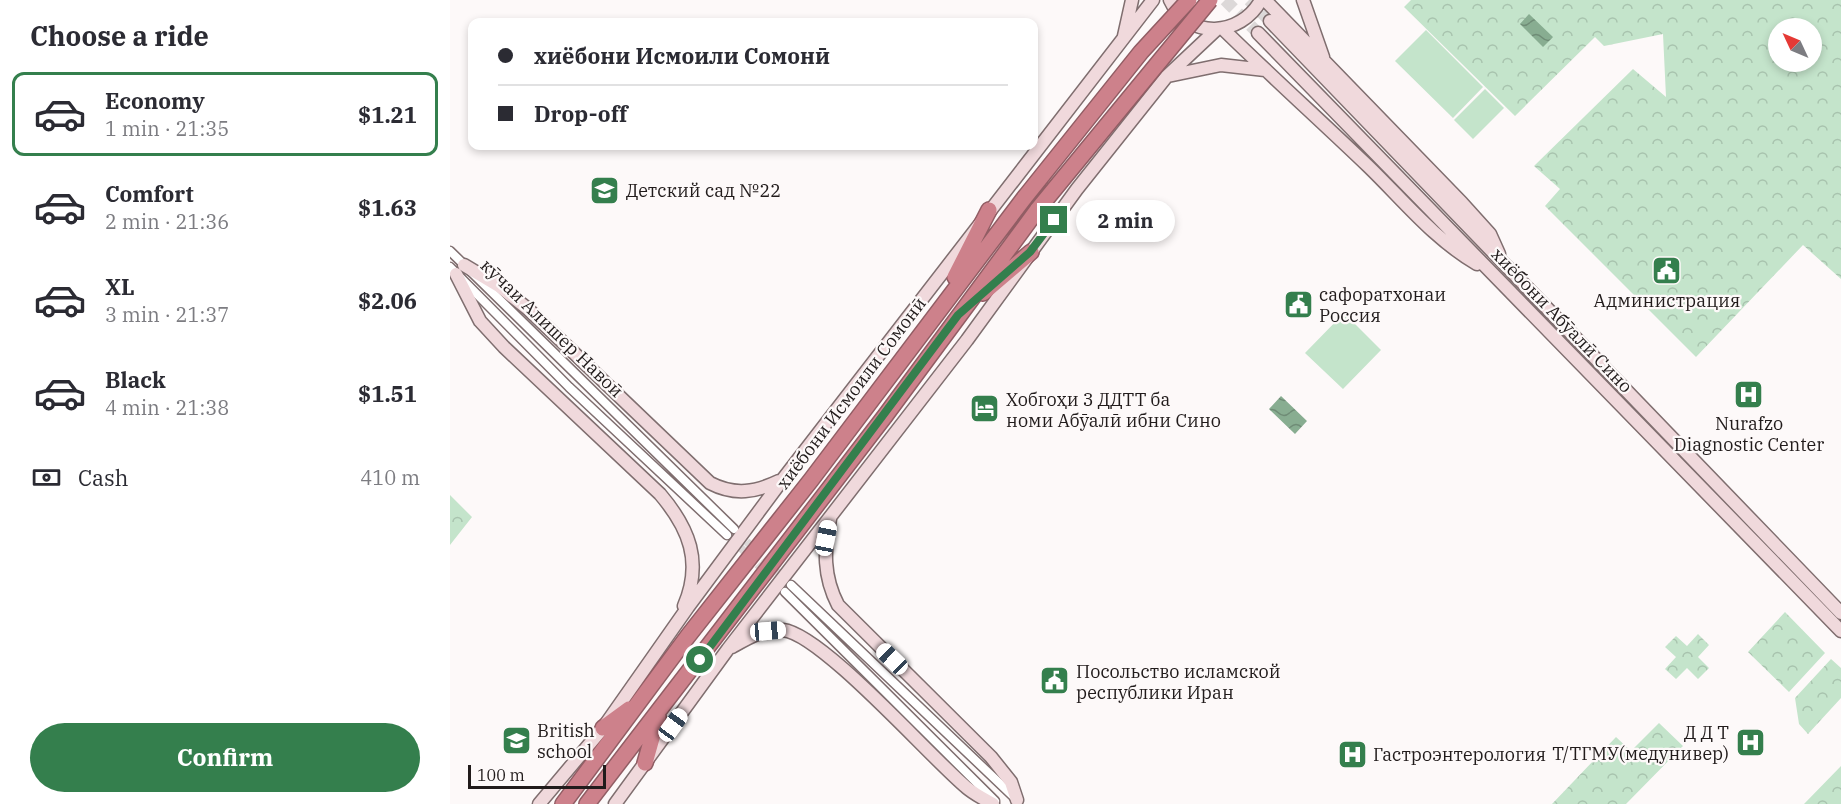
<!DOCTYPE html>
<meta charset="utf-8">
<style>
:root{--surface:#fff;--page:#f7f7f7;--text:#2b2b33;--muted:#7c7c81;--line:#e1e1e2;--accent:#347f4d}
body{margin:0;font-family:"IBM Plex Serif",serif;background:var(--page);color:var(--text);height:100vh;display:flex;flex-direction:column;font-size:22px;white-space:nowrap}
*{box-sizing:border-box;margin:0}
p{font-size:20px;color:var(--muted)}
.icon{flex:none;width:33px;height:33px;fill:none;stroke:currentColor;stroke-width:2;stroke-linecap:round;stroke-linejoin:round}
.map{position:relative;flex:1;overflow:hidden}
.details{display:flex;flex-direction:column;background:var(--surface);width:450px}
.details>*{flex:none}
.top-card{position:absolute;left:18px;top:18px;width:570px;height:132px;border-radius:12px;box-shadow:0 3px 9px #0003;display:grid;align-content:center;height:132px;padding:0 30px;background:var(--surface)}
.needle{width:39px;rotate:314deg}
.tools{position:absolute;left:1318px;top:18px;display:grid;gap:12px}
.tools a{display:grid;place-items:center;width:54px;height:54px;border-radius:50%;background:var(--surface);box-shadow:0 3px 9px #0003;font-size:30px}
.scale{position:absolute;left:18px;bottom:15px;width:138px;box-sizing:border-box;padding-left:6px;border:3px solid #211b1b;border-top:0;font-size:16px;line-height:21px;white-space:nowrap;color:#211b1b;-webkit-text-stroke:4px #fdf9f9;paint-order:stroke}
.end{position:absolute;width:27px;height:27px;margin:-14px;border:8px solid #347f4d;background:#fff;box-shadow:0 0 0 3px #fff}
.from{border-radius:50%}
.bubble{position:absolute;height:42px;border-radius:21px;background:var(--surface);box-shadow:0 3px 9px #0003;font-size:20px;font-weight:800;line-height:42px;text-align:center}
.car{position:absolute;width:18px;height:36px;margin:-18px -9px;border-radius:8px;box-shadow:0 0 4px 2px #0007;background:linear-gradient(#fff 24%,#345 0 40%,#fff 0 76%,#345 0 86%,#fff 0)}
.top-card b{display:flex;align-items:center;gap:21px;height:57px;font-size:22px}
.top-card b+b{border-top:2px solid var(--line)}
.top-card i{width:15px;height:15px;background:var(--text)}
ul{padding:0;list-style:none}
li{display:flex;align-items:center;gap:18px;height:84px;margin:0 12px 9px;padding:0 18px;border:3px solid transparent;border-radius:12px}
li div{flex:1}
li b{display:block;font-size:22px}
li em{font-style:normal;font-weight:800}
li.current{border-color:var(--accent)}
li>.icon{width:54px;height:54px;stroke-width:1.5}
h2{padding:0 30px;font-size:27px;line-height:72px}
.pay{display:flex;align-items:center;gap:15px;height:66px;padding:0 30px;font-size:22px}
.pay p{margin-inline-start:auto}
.primary-button{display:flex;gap:12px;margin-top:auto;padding:12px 30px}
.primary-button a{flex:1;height:69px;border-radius:36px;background:var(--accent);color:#fff;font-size:24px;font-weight:800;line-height:69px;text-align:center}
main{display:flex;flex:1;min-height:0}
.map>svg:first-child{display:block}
.green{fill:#c4e4cb}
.forest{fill:url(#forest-crowns);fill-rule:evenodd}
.water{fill:url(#water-waves)}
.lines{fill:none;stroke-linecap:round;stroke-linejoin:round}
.street-tunnel{stroke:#dcd8d8;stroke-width:8;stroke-dasharray:8 4;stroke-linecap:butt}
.secondary-tunnel{stroke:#dcd8d8;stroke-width:12;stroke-dasharray:12 6;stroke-linecap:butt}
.street-casing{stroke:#7f6e6f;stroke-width:11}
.secondary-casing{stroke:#7f6e6f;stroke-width:15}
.highway-casing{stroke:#915d64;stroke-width:18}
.street{stroke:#fff;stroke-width:8}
.secondary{stroke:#f0d9dc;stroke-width:12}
.highway{stroke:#cd818b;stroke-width:15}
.highway-bridge-casing{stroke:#915d64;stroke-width:18;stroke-linecap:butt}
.highway-bridge{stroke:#cd818b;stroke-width:15}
.route{stroke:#347f4d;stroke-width:8}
.labels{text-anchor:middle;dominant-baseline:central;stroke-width:4.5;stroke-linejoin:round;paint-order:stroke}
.poi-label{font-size:18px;fill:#211b1b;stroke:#fdf9f9;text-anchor:start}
.street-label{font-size:18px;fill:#211b1b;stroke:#fdf9f9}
</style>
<main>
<section class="details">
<h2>Choose a ride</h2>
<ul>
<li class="current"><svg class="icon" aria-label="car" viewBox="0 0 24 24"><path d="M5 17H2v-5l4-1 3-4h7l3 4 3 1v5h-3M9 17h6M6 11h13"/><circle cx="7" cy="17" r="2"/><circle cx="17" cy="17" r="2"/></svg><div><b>Economy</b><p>1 min · 21:35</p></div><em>$1.21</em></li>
<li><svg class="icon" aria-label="car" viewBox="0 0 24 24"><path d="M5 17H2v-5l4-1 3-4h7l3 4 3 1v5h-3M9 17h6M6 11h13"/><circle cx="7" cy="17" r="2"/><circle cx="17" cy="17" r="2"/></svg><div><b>Comfort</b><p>2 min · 21:36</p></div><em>$1.63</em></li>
<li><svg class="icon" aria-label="car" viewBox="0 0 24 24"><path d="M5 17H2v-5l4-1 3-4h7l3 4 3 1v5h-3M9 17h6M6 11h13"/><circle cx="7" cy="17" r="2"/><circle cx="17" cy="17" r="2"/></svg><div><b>XL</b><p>3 min · 21:37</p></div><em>$2.06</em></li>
<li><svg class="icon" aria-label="car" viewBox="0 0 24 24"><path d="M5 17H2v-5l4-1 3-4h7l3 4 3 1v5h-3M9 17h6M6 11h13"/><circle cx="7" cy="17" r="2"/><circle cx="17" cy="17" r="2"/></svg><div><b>Black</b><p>4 min · 21:38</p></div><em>$1.51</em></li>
</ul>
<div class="pay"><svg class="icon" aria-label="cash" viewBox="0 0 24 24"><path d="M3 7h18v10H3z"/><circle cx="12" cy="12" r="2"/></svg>Cash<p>410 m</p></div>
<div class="primary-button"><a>Confirm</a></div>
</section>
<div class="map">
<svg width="1391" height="804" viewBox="0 0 1391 804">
<defs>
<pattern id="forest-crowns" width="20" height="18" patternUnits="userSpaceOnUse" patternTransform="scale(1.5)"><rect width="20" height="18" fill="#c4e4cb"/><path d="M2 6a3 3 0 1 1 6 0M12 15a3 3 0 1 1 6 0" fill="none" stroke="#a8c3ae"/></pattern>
<pattern id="water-waves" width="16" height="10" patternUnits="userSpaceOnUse" patternTransform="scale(1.5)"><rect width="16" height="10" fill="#88ad91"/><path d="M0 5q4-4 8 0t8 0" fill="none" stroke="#6f8c76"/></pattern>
</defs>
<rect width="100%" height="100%" fill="#fdf9f9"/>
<path class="green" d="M976,30l57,57 -30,31 -58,-57z
M1035,89l19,19 -31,31 -19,-19z
M894,313l37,37 -38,39 -38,-36z"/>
<path class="forest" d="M961,0h430v279l-38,-34 -107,112 -151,-151 15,-17 -26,-23 99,-97 33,28 -3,-63 -59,12 -9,-9 -80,79 -111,-109zM1329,28h33v34h-33z
M0,495l22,22 -22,28z
M1335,612l40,41 -36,39 -41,-40z
M1248,634l11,11 -11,12 11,11 -11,11 -11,-11 -11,11 -11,-10 11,-12 -11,-10 11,-11 11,10z
M1381,659l10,9v30l-33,36 -9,-10 -4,-26z
M1209,723l24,23 -57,58h-74l64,-67 15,14z
M1391,766v38h-37z"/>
<path class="water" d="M1079,14l24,23 -10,10 -23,-23z
M831,396l26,25 -12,13 -26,-25z"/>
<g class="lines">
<path class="street-tunnel" d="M288,533l48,48
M282,539l48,48"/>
<path class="secondary-tunnel" d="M775,0l33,33
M799,0l21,21"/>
<defs>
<path id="street" d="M0,251l284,278
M0,267l119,120 158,148
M341,585l223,212
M335,592l210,209"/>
<path id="secondary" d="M720,0c18,40 71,37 91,0
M815,0l197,203 28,31 9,20
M853,0l20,57
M820,21l571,592
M773,29c48,47 98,92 146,138 35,34 65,72 108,97
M808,33l583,598
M674,36l8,-36
M718,76l53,-11 44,5
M14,265l35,21 29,23 182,174c25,13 46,9 69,-2
M6,274l24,47 24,26 156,147c29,34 43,68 24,112
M380,519c-6,31 -7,57 8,86l153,152 20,25 6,18
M282,647c16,-9 32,-19 51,-17 39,4 147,127 183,157 8,7 18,12 27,17
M89,804l64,-76 85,-121 95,-128 370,-479
M165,804l113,-155 239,-309 110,-151 90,-113 49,-46"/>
<path id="highway" d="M505,277l34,-67
M533,293l48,-41
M153,728l26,-19
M195,763l13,-46
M113,804l125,-168 123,-156 214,-283
M137,804l298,-388 153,-207"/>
</defs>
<use href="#street" class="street-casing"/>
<use href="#secondary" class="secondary-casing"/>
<use href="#highway" class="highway-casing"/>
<use href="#street" class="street"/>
<use href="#secondary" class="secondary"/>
<use href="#highway" class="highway"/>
<defs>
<path id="highway-bridge" d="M575,197l116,-145 48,-52
M588,209l172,-209"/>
</defs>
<use href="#highway-bridge" class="highway-bridge-casing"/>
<use href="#highway-bridge" class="highway-bridge"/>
</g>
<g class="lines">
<path class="route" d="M250,660l258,-345 72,-63 24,-32"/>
</g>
<defs>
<symbol id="school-square" viewBox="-11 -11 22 22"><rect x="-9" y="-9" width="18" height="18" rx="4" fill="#347f4d" stroke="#fdf9f9"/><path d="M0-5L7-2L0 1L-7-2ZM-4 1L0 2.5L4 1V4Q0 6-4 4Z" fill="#fff"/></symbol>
<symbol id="civic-square" viewBox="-11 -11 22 22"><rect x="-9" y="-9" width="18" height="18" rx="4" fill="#347f4d" stroke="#fdf9f9"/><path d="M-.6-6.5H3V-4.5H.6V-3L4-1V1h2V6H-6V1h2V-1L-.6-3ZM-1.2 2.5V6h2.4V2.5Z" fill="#fff"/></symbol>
<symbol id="hospital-square" viewBox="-11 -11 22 22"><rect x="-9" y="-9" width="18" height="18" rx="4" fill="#347f4d" stroke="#fdf9f9"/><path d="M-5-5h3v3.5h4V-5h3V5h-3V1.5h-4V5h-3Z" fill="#fff"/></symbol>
<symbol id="hotel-square" viewBox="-11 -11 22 22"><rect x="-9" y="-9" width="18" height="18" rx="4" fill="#347f4d" stroke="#fdf9f9"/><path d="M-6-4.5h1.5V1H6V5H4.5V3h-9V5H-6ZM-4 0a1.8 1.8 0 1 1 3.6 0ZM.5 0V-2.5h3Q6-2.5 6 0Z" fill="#fff"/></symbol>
</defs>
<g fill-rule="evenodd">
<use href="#school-square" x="138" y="174" width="33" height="33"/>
<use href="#civic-square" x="1200" y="254" width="33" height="33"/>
<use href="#civic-square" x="832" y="288" width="33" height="33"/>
<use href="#hospital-square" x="1282" y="378" width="33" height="33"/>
<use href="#hotel-square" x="518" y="392" width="33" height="33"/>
<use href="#civic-square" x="588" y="664" width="33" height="33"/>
<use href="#school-square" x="50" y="724" width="33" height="33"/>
<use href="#hospital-square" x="1284" y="726" width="33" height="33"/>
<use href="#hospital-square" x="886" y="738" width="33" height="33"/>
</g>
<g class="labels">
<g class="poi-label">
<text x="176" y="190">Детский сад №22</text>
<text x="869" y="294">сафоратхонаи<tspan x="869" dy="21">Россия</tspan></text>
<text x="1217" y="300" text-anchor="middle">Администрация</text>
<text x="556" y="399">Хобгоҳи 3 ДДТТ ба<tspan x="556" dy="21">номи Абӯалӣ ибни Сино</tspan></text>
<text x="1299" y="423" text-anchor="middle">Nurafzo<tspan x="1299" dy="21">Diagnostic Center</tspan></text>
<text x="626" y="671">Посольство исламской<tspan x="626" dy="21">республики Иран</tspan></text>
<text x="87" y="730">British<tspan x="87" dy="21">school</tspan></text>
<text x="1279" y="732" text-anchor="end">Д Д Т<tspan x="1279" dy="21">Т/ТГМУ(медунивер)</tspan></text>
<text x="923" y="754">Гастроэнтерология</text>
</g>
<g class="street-label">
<text transform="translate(1112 320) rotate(46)">хиёбони Абӯалӣ Сино</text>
<text transform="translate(102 328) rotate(44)">кӯчаи Алишер Навоӣ</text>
<text transform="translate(401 393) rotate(-53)">хиёбони Исмоили Сомонӣ</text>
</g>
</g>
</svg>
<div class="tools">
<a><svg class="needle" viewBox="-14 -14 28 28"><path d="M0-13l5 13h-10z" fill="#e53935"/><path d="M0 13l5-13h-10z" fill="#7c7c81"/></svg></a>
</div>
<div class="scale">100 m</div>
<i class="end from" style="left:250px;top:660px"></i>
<i class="end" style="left:604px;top:220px"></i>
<div class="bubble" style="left:626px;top:200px;width:99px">2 min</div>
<i class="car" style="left:376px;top:538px;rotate:11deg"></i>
<i class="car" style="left:318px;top:631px;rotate:85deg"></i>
<i class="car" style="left:442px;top:659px;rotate:314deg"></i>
<i class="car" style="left:223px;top:725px;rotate:36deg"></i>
<div class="top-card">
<b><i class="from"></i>хиёбони Исмоили Сомонӣ</b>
<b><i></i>Drop-off</b>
</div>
</div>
</main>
